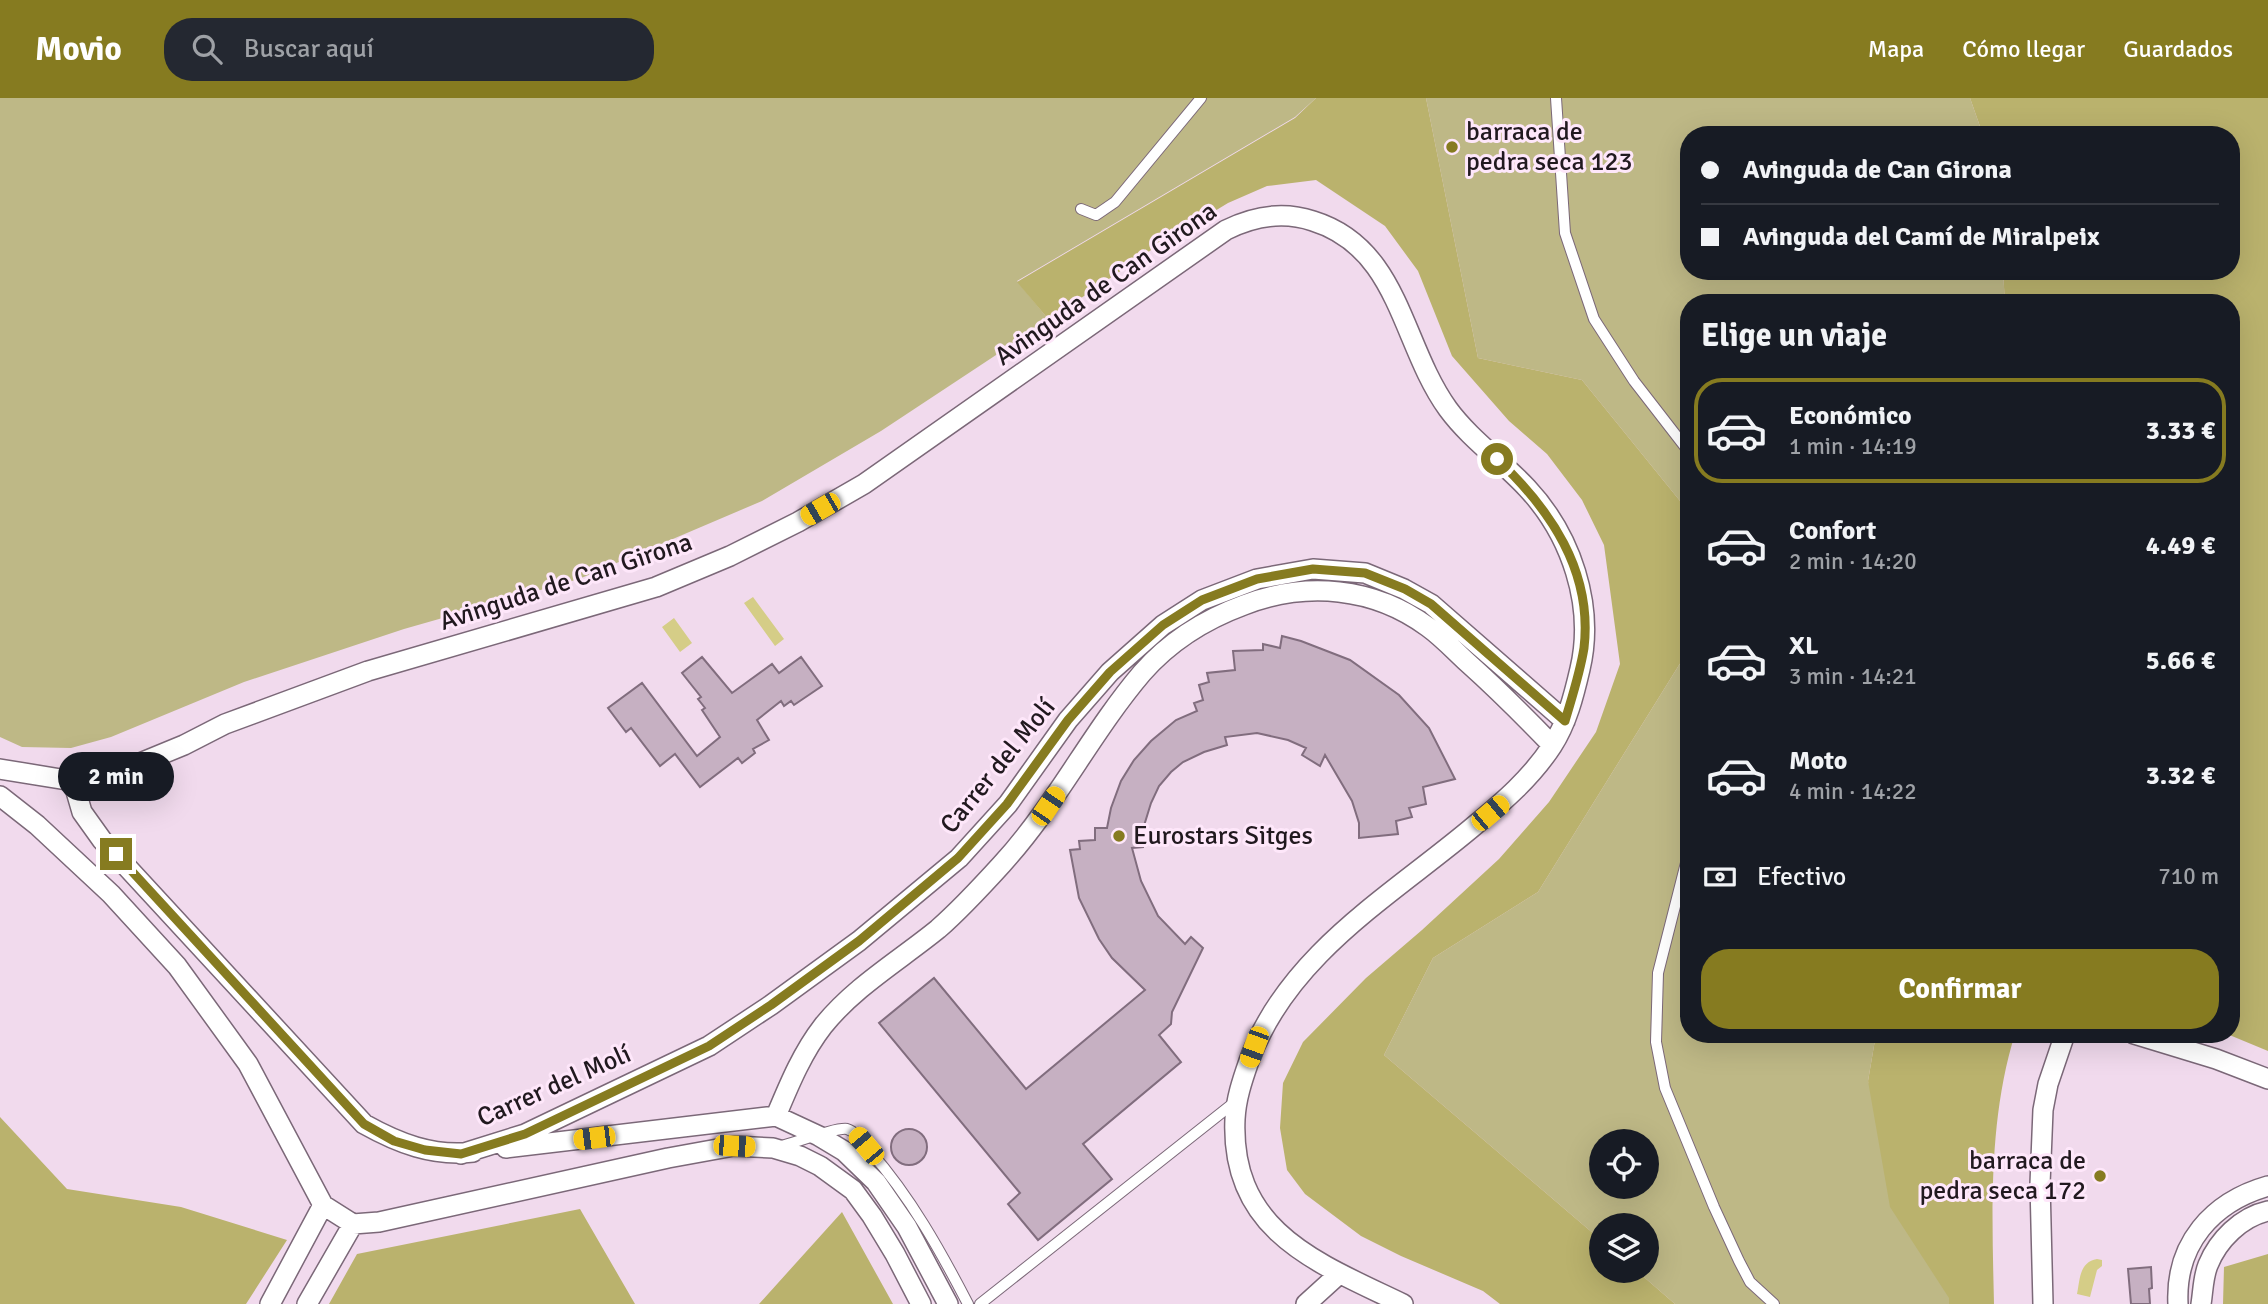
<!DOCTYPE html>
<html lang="es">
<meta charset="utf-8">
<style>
:root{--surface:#171b24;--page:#242831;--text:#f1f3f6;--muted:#9ea1a6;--line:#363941;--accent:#867b20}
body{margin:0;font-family:Signika,sans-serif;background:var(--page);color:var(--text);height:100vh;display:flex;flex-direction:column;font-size:26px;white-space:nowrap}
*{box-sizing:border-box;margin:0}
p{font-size:23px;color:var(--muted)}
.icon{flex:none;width:38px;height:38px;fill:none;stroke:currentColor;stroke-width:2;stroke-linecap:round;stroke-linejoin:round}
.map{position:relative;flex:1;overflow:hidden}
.side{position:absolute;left:1680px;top:196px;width:560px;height:749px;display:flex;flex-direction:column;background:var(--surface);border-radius:28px;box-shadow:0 7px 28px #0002}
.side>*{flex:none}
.guide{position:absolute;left:1680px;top:28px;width:560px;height:154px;border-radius:28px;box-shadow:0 7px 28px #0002;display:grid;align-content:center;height:154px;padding:0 21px;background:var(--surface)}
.fabs{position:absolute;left:1589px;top:1031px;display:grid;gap:14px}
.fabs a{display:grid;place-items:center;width:70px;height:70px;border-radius:50%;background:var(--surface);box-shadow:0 7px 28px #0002;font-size:35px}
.end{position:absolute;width:32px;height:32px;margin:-16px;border:9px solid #867b20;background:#fff;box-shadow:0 0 0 4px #fff}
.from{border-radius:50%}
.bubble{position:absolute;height:49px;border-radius:24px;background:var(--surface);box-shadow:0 7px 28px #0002;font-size:23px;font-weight:700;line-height:49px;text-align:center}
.car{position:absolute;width:21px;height:42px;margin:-21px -10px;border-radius:9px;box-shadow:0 0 5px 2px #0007;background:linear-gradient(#f5c518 24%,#345 0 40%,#f5c518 0 76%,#345 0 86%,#f5c518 0)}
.guide b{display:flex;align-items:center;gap:24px;height:66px;font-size:26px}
.guide b+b{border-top:2px solid var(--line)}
.guide i{width:18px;height:18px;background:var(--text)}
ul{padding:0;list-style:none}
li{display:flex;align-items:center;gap:21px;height:105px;margin:0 14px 10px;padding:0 7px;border:4px solid transparent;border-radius:28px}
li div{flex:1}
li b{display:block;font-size:26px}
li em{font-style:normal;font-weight:700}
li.current{border-color:var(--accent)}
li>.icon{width:63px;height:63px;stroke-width:1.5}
h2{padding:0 21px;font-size:32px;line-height:84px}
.pay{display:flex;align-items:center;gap:18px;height:77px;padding:0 21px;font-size:26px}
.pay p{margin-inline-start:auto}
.primary-button{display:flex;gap:14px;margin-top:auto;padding:14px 21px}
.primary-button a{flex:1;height:80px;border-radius:28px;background:var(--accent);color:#fff;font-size:28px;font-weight:700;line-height:80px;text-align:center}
header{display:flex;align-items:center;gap:42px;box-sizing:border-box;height:98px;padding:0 35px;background:var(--accent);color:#fff}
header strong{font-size:33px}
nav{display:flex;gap:38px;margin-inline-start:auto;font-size:24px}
.search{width:490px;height:63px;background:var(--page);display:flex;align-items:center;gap:18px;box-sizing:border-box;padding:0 24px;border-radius:28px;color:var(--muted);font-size:26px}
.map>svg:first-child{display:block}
.green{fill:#beb886;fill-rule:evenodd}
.forest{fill:#bab26d}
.water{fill:#d5cd87}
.building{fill:#c6b0c2;stroke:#816d7e;stroke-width:2}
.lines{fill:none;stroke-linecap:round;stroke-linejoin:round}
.lane-casing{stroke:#7b6878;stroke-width:12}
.street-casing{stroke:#7b6878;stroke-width:22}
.lane{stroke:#fff;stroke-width:10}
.street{stroke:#fff;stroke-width:19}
.route{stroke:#867b20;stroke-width:9}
.poi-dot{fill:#867b20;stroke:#fee7fa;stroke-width:2.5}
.labels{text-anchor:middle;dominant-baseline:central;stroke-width:6;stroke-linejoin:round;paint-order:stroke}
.poi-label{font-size:26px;fill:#21191f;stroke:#fee7fa;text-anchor:start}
.street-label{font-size:26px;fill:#21191f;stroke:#fee7fa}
</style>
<header>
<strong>Movio</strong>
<div class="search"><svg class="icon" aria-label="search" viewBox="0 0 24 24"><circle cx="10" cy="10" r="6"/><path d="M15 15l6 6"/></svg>Buscar aquí</div>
<nav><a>Mapa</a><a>Cómo llegar</a><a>Guardados</a></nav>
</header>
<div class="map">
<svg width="2268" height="1206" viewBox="0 0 2268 1206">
<rect width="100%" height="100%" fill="#f1daed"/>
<path class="green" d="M0,0h1316l-21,19 -278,164 32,39 -168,111 -119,70 -183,78 -175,50 -160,53 -133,55 -40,11 -49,-1 -22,-10z
M1426,0h544l13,37h-294v136h314l2,32h-316v209l-107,-132 -104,-22z
M1689,551v385h187l-8,47 82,217 -1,6h-274l-38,-33 10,-1v-45h-46v15l-217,-185 49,-97 105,-66zM1601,1043h46v45h-46z"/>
<path class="forest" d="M1316,0h110l52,260 104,22 107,132v137l-151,243 -105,66 -49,97 217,185v30l36,1 38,33h-175l-17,-13 -82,-35 -40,-20 -56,-42 -18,-24 -7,-42 3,-45 20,-41 63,-64 56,-48 77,-71 50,-57 47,-70 24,-68 -16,-119 -22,-45 -35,-46 -38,-33 -57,-65 -34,-85 -33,-45 -69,-46 -49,6 -39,17 -74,45 -105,72 -32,-38 278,-164z
M1970,0h298v953l-41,-17h4v-731h-226l-2,-32h228v-136h-248z
M1876,936h139c-27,86 -23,181 -21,270h-45v-6l-59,-91 -22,-126z
M0,1019l67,72 114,18 106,33 -41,64h-246z
M580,1111l55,95h-306l28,-50z
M842,1114l51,92h-134z
M2268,1156v50h-45l1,-37z"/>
<path class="water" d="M753,499l31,42 -9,7 -31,-43z
M674,520l18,25 -12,9 -18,-25z
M2097,1161l5,1v6l-5,4 -7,27 -13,-3c3,-14 2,-32 20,-35z"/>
<path class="building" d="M1282,538l19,5 49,19 49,35 30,33 26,51 -32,8 3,17 -17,4 3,9 -16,4 2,13 -39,4v-15l-7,-22 -27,-46 -5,11 -18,-11 4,-7 -18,-8 -31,-7 -32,4 2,8 -23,7 -21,10 -12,10 -12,14 -8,17 -8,26v18l-11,1 9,33 17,35 27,28 6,-7 12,11 -31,64 -1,12 -12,11 22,27 -98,82 29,35 -74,61 -30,-36 12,-11 -141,-170 55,-45 92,111 119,-99 -33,-32 -13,-19 -20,-41 -9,-48 10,-1 -1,-8 16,-1v-12h12l4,-20 10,-27 13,-21 17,-19 25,-21 21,-9 -3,-8 9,-3 -4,-15 10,-3 -2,-9 28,-3 -2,-19 30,-1v-6l17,4z
M702,559l30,36 40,-29 7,9 22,-16 21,29 -28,19 -3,-4 -7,5 -3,-5 -24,19 12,20 -16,9 2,4 -13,10 -4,-5 -38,29 -25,-33 -15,12 -29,-38 -5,4 -18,-24 34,-25 55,73 23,-19 -18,-27 3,-2 -7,-9 3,-2 -19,-24z
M891 1049a18 18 0 1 1 36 0a18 18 0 1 1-36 0Z
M2151,1169l1,21 -3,1 1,15h-19l-3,-35z"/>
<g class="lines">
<defs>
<path id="lane" d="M1556,0l9,135 29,86 40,62 55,71
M1081,111l15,6 19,-13 86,-104
M1689,753l-31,122 -2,69 9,46 49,119 25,54 11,21 24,22
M781,1048c13,-3 56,-19 66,-17 10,3 17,15 23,22 41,47 70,99 98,153
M980,1206l255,-202"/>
<path id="street" d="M0,671l73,12 43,-8 68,-28 41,-21 143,-53 288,-84 74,-31 68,-34 66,-38 362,-254c28,-14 57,-19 87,-9 87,27 88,123 135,188 22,30 54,52 79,79 44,47 68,117 53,181 -6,26 -13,54 -28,77 -21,32 -49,56 -78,80 -83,70 -186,128 -225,235 -7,20 -13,38 -14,58 -5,113 83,144 168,185
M73,683l9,31 20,28 262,284c34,19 69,33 109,28
M0,698l37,29 74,69 66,72 71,98 75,141 30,19 26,-2 289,-64 66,-12 39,2 27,8 20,10 33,24 19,26 23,38 26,50
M2134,936l82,25 52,20
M776,1018c13,-31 26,-63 47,-90 31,-39 77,-66 115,-97 23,-20 44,-43 64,-65 54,-59 89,-131 140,-191 28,-32 64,-54 102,-68 62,-24 130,-18 184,22 14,10 27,24 40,36 29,26 57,54 84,82
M506,1050l270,-32 43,20 25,15 32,31 31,45 41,77
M461,1056l64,-20 184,-88 62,-41 88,-64 100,-83 49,-54 60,-84 42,-48 53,-47 39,-25 55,-21 56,-10 52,4 39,16 27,15 134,117
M270,1206l53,-99
M307,1206l46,-80
M1306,1206l33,-30
M2043,1206l-3,-120 3,-74 5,-26 17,-50
M2178,1206c-3,-60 34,-102 90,-118
M2201,1206c2,-12 2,-27 7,-39 10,-25 33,-48 60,-54"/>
</defs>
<use href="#lane" class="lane-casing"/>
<use href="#street" class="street-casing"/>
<use href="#lane" class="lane"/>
<use href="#street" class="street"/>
</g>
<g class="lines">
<path class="route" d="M116,756l248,270 30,17 31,9 36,4 64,-20 184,-88 62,-41 88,-64 99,-83 49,-54 61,-84 42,-48 53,-47 39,-25 55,-21 56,-10 52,4 40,16 26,15 134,117c7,-24 15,-48 19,-73 9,-77 -34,-139 -87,-189"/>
</g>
<g class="poi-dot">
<circle cx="1452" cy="49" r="7"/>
<circle cx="1119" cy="738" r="7"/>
<circle cx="2100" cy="1078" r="7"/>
</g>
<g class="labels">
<g class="poi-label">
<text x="1466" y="34">barraca de<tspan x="1466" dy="30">pedra seca 123</tspan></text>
<text x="1133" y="738">Eurostars Sitges</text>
<text x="2086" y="1063" text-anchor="end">barraca de<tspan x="2086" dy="30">pedra seca 172</tspan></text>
</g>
<g class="street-label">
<text transform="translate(1106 186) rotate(-35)">Avinguda de Can Girona</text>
<text transform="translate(566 484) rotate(-18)">Avinguda de Can Girona</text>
<text transform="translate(998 668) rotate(-51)">Carrer del Molí</text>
<text transform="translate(554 988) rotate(-24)">Carrer del Molí</text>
</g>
</g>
</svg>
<div class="fabs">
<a><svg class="icon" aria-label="locate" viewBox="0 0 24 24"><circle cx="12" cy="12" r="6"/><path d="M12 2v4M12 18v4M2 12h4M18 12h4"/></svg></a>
<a><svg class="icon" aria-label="layers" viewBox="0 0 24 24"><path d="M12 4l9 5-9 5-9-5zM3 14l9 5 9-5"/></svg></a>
</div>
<i class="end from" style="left:1497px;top:361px"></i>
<i class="end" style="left:116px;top:756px"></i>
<div class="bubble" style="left:58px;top:654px;width:116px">2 min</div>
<i class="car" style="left:820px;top:411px;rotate:240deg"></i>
<i class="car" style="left:1048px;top:708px;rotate:34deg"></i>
<i class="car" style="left:1490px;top:715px;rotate:50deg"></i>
<i class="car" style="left:1254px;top:949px;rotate:200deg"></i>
<i class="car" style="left:594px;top:1040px;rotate:263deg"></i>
<i class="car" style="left:734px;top:1048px;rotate:93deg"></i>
<i class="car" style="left:866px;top:1048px;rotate:320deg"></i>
<div class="guide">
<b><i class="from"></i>Avinguda de Can Girona</b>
<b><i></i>Avinguda del Camí de Miralpeix</b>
</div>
<section class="side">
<h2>Elige un viaje</h2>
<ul>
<li class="current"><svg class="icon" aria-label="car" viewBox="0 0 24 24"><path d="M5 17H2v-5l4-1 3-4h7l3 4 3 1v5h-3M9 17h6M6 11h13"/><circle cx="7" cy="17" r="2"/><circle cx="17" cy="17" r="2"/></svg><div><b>Económico</b><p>1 min · 14:19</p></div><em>3.33 €</em></li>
<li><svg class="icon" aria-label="car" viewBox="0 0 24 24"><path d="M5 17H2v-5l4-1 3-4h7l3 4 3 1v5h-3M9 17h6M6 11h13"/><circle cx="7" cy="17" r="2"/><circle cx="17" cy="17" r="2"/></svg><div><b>Confort</b><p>2 min · 14:20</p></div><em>4.49 €</em></li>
<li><svg class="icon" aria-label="car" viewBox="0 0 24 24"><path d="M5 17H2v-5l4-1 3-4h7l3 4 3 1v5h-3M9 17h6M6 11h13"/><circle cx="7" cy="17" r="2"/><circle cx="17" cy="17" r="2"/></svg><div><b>XL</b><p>3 min · 14:21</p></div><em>5.66 €</em></li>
<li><svg class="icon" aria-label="car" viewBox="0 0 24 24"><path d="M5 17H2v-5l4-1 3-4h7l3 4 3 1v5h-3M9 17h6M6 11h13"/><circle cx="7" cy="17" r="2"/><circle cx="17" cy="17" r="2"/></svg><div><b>Moto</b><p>4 min · 14:22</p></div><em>3.32 €</em></li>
</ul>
<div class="pay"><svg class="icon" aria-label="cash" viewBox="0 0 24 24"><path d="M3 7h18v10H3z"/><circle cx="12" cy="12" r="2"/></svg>Efectivo<p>710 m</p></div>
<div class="primary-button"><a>Confirmar</a></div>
</section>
</div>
